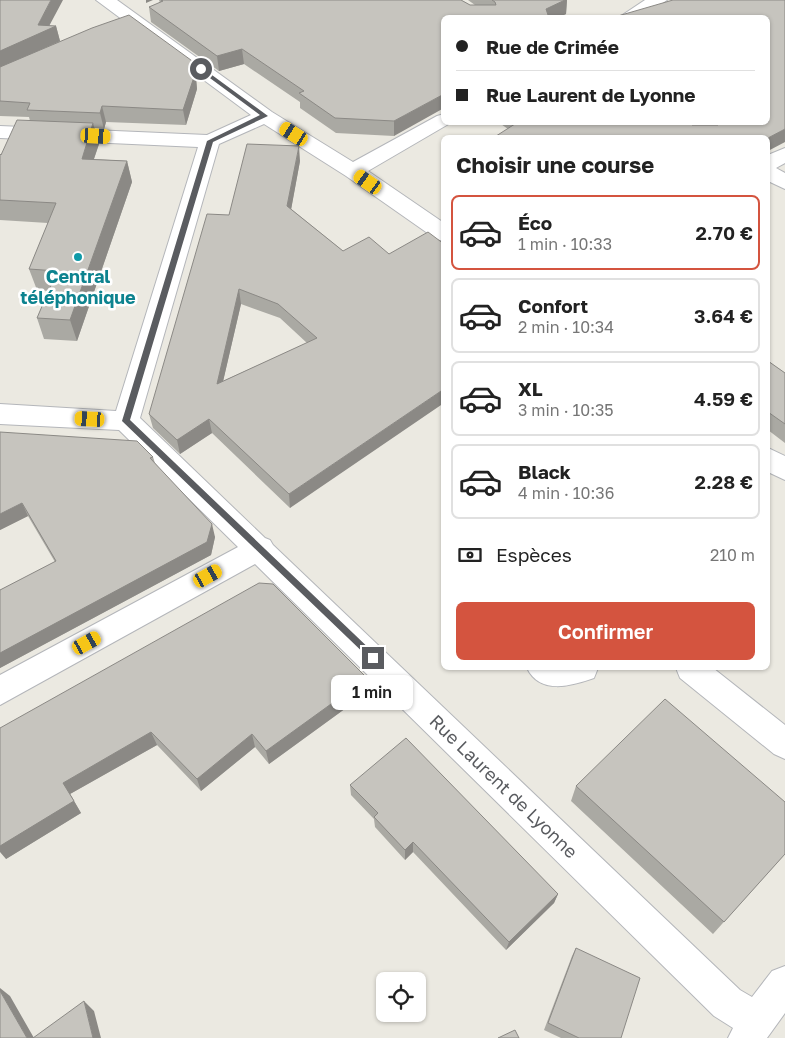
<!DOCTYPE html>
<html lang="fr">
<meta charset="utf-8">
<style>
:root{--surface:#fff;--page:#f6f6f6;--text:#222;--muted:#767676;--line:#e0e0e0;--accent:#d4543f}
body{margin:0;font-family:"Golos Text",sans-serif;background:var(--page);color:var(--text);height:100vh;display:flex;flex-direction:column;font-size:19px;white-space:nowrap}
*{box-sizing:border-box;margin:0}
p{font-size:16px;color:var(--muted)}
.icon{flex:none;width:28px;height:28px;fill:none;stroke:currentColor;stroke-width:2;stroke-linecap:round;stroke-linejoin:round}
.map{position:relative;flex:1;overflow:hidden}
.details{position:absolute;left:441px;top:135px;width:329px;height:535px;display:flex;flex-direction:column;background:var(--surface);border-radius:8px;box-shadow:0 1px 4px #0004}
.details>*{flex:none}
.guide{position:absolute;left:441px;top:15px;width:329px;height:110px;border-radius:8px;box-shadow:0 1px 4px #0004;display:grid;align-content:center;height:110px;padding:0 15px;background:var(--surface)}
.fabs{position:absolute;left:376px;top:972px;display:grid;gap:10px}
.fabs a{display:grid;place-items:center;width:50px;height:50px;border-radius:8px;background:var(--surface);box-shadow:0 1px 4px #0004;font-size:25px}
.end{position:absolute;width:22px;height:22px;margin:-11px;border:6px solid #5a5c60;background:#fff;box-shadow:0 0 0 2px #fff}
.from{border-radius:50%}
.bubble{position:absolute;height:35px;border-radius:8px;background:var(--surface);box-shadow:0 1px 4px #0004;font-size:16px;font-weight:600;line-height:35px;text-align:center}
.car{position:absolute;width:15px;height:30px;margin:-15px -8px;border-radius:6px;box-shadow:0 0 4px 1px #0007;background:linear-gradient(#f5c518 24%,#345 0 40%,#f5c518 0 76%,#345 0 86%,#f5c518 0)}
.guide b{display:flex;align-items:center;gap:18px;height:48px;font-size:19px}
.guide b+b{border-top:1px solid var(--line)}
.guide i{width:12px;height:12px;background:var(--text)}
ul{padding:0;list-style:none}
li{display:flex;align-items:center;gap:15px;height:75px;margin:0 10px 8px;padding:0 5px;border:2px solid var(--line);border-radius:8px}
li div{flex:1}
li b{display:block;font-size:19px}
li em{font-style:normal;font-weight:600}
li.selected{border-color:var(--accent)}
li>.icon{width:45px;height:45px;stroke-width:1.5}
h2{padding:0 15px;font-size:22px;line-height:60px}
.pay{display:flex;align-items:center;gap:12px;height:55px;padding:0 15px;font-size:19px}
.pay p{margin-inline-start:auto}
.action{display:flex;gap:10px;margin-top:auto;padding:10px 15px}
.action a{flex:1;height:58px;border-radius:8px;background:var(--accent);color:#fff;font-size:20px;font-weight:600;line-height:58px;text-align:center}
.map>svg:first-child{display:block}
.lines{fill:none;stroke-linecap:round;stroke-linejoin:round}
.minor-casing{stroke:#b4b6ba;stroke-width:2}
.minor{fill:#fff;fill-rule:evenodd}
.wall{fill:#aaa9a3;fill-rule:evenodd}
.shaded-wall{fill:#8b8985}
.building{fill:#c6c4be;stroke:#8b8985;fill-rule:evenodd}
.route{fill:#5a5c60}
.culture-dot{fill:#0f9aa8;stroke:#fff;stroke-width:2}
.labels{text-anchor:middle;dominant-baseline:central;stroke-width:5;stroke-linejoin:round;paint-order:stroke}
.culture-label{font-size:18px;font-weight:bold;fill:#0d838f;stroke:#fff}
.street-label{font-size:18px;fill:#5a5c60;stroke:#fff}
</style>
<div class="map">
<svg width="785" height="1038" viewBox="0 0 785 1038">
<rect width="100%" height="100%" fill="#ebe9e1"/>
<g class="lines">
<defs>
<path id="minor" d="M96,0h21l155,112 81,50 84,-46 7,-2v8h8l-84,49 76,52v18l-8,-2 -90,-63 -82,-52 -45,20 -79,274 125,120 5,2 3,5 467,445 12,7 20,-26 13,-5v47l-18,25h-39l5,-10 -19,-12 -459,-452 -255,141v-30l238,-128 -119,-117 -119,-6v-20l116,7 82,-264 -198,-9v-12l207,9 44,-20z
M645,0h22l-26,18h-23z
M785,148v15l-9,5 9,5v16l-17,-8v-26z
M768,448l17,8v24l-17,-8z
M527,668h71l-4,10c-23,8 -54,17 -67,-10z
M676,668h37l72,57v34l-11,-5 -94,-76z"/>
</defs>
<use href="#minor" class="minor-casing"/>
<use href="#minor" class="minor"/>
</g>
<path class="wall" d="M0,0l49,26h7l4,15 137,37h-1l1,11 -11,36 -80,-3 -2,7 -9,-1 4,16 -5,15 33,2 5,21 -55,159 -33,-2 -7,-21 12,-27 -12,-1 -8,-21 19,-46 -48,-3v-66l1,1 29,-34 -1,-4 -29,-1z
M159,0h302l9,5h5l-7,-5h99l-1,14 -9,4h-113l-50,118 -58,-3 -36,-25v-6l-56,-38 -25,7 -68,-49 -2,-15 11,-4z
M498,122h191l3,3h7l-3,-3h72l17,20 -277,-13z
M300,161l-9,48 52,42 46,3 -99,254 -78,-75 -32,21 -27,-26 -4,-14 80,-199zM241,304l39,14 27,25 -84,38z
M768,361l17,12v70l-17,-13z
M0,432l153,25 2,6 60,74 -4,18 -211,113v-78l55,-28 -27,-46 -28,14z
M368,692l-99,72 -14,-17 -54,44 -44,-46 -87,49 11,19 -75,46 -6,-131z
M350,785l208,109 -4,9 -48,47 -93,-98 -8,8 -30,-33 -1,-8 -23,-24z
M576,786l209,68 -72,80 -142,-133z
M576,948l45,90h-60l-17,-8 28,-74z"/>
<path class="shaded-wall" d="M51,0h12l-16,30 9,-4 4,15 -60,27v-17l38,-26z
M146,0h7l-7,3z
M565,0h2l-1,14 -9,4h-12l1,-9z
M242,49l2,15 -25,7 -2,-15z
M193,63h2l2,15h-1l1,11 -11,36 -3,-15z
M444,94v14l-50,28v-15z
M102,106l4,16 -2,7 -4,-16z
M93,123l6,21 -12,35 -5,-20z
M785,129v13l-17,9v-13z
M299,146l1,15 -11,60 -2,-15z
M127,161l5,21 -55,159 -7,-21z
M239,289l2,15 -22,95 -2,-15z
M444,389v14l-154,105 -1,-14z
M209,419l3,14 -32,21 -3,-14z
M22,503l6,13 -28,14v-16z
M212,524l3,13 -4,18 -211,113v-15z
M367,678l1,14 -99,72 -3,-13z
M151,732l6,13 -87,49 11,19 -75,46 -6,-7v-6l63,-63z
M252,734l3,13 -54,44 -4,-12z
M413,842v10l-8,8v-10z
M558,894l-4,9 -48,47 3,-8z
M0,988l10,8 24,42h-7l-27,-47z
M84,1001l10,10 7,27h-8z"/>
<path class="building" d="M0,0h51l-13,25 18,1 -56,25z
M161,0h300l9,5h26l-1,-3 -3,-2h73l-19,9 3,9h-105v76l-50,27 -59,-3 -36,-25 5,-2 -62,-42 -25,7 -68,-49 14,-6z
M673,0h112v129l-17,9h-275l25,-16h171l3,3h26l2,-3h48v-104h-157z
M129,15l66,48h-2l2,11 -12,36 -81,-4 -2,7 -73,-3 3,-7 -30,-2v-34l92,-39z
M17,120l76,3 -11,36 45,2 -57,159 -33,-2 20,-47 -28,-2 27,-66 -56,-3v-46l1,1z
M247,144l52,2 -12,60 56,45 26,-14 20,17 39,-22 16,12v145l-155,105 -80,-75 -32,21 -28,-26 58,-200 22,1zM239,289l39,15 39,34 -100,46z
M768,361l17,12v51l-17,-12z
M0,432l137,9 16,16 -3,1 62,66 -5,18 -207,111v-63l56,-29 -34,-58 -22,11z
M259,583l14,1 94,94 -101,73 -14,-17 -55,45 -46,-47 -88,51 11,18 -74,45v-118z
M665,699l120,103v52l-61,68 -148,-136z
M406,738l152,156 -49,48 -96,-100 -8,8 -31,-33 4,-4 -28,-28z
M576,948l64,30 -19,60h-42l-31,-15z
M0,991l27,47h-27z
M84,1001l9,37h-60z
M515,1030l4,8h-21z"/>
<path class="route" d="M201,67l67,49 -55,26 -83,278 246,235v6l-3,1 -251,-241 85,-280 53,-26 -61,-45z"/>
<circle class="culture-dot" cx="78" cy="257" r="5"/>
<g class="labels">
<g class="culture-label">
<text x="78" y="276">Central<tspan x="78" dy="21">téléphonique</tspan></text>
</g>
<g class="street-label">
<text transform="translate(504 786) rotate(44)">Rue Laurent de Lyonne</text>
</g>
</g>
</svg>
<div class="fabs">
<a><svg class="icon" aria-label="locate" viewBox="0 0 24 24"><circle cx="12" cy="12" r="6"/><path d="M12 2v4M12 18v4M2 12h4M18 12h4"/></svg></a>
</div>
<i class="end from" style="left:201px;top:69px"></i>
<i class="end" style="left:373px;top:658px"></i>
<div class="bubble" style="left:331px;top:675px;width:82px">1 min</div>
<i class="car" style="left:294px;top:134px;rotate:302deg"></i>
<i class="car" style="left:96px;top:136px;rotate:93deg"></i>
<i class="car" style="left:368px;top:182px;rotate:305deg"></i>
<i class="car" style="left:90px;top:419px;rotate:273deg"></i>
<i class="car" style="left:208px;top:576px;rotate:61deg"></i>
<i class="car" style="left:87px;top:643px;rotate:61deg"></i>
<div class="guide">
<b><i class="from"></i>Rue de Crimée</b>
<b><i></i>Rue Laurent de Lyonne</b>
</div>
<section class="details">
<h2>Choisir une course</h2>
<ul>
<li class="selected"><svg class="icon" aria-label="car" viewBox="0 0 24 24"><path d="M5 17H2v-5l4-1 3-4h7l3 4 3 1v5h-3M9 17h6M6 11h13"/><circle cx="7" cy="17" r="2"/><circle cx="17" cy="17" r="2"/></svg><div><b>Éco</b><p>1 min · 10:33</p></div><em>2.70 €</em></li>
<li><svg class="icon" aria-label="car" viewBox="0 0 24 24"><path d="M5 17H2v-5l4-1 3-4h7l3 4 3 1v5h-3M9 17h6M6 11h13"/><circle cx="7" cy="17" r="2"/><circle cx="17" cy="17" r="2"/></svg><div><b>Confort</b><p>2 min · 10:34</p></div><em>3.64 €</em></li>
<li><svg class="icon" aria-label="car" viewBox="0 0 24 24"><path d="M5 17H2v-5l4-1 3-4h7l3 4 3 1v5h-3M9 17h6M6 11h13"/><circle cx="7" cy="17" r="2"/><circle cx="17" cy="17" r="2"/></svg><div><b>XL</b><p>3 min · 10:35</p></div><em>4.59 €</em></li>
<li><svg class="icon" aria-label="car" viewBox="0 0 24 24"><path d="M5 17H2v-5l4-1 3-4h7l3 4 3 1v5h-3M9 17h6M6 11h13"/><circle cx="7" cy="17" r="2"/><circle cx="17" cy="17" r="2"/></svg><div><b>Black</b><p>4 min · 10:36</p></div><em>2.28 €</em></li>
</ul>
<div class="pay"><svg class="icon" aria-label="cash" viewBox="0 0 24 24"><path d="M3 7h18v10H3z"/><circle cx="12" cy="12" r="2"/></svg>Espèces<p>210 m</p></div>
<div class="action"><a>Confirmer</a></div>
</section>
</div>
